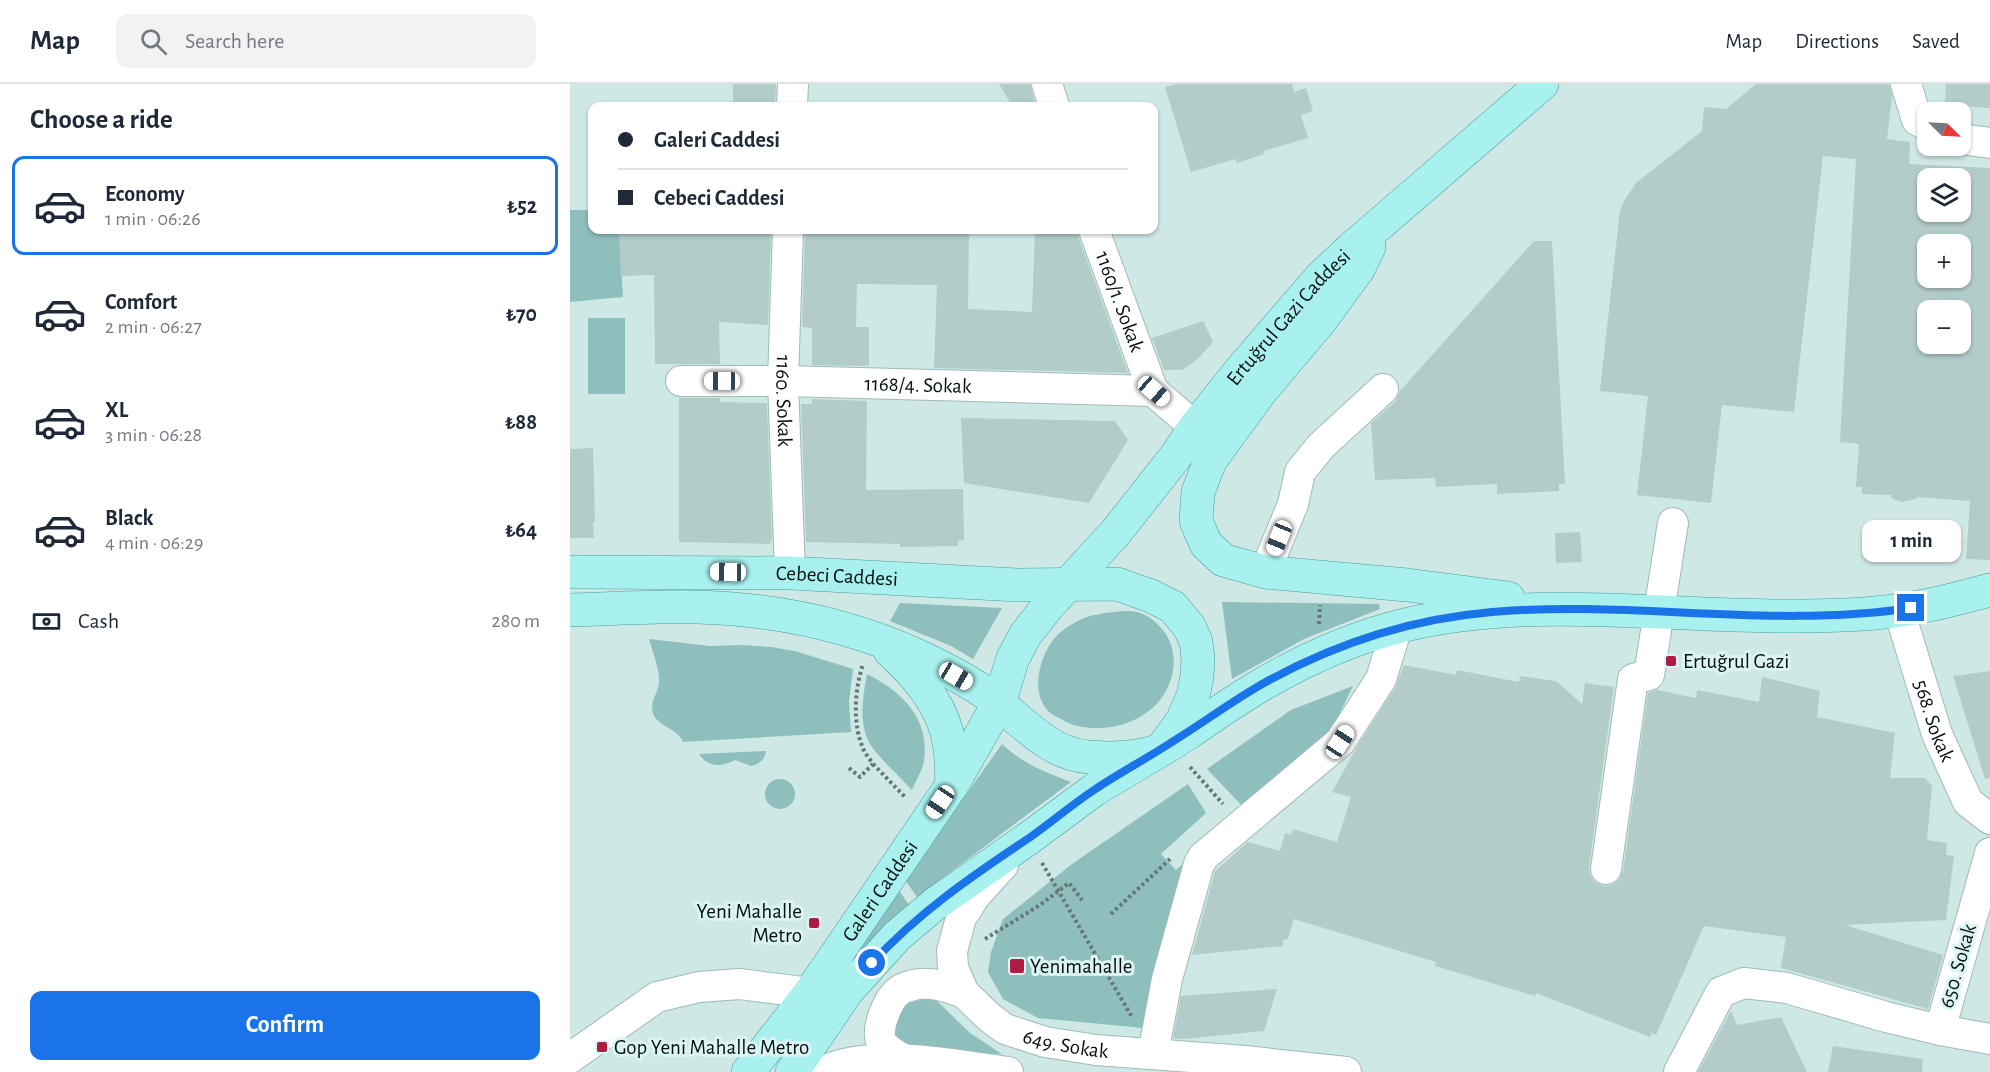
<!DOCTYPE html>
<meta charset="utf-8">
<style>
:root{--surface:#fff;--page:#f2f2f3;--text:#1f2937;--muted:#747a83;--line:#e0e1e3;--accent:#1a73e8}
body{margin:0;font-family:"Alegreya Sans",sans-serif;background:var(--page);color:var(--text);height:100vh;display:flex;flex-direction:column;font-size:22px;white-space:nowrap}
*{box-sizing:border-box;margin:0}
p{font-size:20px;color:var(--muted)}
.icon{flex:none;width:33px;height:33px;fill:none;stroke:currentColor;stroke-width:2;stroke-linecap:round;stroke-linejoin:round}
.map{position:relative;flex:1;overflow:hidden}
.drawer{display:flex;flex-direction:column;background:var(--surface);width:570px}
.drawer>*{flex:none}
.top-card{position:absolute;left:18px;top:18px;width:570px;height:132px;border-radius:12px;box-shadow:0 2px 4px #0004;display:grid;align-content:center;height:132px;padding:0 30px;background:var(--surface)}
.needle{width:39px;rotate:114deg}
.controls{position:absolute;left:1347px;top:18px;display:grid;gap:12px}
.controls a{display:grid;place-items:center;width:54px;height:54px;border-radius:12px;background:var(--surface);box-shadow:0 2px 4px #0004;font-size:30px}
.end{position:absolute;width:27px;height:27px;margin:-14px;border:8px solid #1a73e8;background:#fff;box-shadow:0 0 0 3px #fff}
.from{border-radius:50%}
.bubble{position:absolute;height:42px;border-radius:12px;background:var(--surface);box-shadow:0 2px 4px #0004;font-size:20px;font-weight:700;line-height:42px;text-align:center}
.car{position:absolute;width:18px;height:36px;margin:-18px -9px;border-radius:8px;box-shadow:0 0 4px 2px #0007;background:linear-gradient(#fff 24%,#345 0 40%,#fff 0 76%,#345 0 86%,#fff 0)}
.top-card b{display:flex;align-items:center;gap:21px;height:57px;font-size:22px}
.top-card b+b{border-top:2px solid var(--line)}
.top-card i{width:15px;height:15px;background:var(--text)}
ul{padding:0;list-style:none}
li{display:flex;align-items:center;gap:18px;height:99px;margin:0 12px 9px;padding:0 18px;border:3px solid transparent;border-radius:12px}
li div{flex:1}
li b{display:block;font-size:22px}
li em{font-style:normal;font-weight:700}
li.on{border-color:var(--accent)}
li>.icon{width:54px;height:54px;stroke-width:1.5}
h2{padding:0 30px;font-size:27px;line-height:72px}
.pay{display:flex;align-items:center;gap:15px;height:66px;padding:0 30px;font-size:22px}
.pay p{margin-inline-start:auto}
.action{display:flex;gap:12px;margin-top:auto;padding:12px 30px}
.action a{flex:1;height:69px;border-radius:12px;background:var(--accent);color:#fff;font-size:24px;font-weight:700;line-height:69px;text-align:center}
header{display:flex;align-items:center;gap:36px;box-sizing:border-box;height:84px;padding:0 30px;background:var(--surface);border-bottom:2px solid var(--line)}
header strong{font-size:28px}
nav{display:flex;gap:33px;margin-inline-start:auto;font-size:21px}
.search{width:420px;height:54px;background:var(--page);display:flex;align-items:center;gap:15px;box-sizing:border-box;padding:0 21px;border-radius:12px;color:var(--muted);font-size:22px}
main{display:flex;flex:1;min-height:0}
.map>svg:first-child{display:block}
.green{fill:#8ebfbd}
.building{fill:#b2ccca;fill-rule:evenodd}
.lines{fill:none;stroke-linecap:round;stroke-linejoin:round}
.minor-casing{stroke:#a0b9b8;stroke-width:32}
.major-casing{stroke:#4a9c9a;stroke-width:34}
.path{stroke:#657776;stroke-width:4;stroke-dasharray:3 3;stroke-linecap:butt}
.minor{stroke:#fff;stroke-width:30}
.major{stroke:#a8f1ef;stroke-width:33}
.route{stroke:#1a73e8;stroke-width:8}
.poi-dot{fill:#af1b42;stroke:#dbf5f4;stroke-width:2}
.labels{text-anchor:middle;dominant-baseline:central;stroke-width:6;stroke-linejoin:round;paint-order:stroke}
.street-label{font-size:21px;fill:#071010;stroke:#dbf5f4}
.poi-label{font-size:21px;fill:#071010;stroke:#dbf5f4;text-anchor:start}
</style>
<header>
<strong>Map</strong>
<div class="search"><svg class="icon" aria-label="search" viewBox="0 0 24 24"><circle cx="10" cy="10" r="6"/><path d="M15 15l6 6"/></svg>Search here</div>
<nav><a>Map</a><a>Directions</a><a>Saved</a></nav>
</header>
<main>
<section class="drawer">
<h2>Choose a ride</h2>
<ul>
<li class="on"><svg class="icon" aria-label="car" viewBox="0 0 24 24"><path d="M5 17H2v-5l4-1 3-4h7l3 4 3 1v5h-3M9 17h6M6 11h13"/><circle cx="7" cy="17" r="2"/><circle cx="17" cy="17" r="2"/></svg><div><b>Economy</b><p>1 min · 06:26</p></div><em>₺52</em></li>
<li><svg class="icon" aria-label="car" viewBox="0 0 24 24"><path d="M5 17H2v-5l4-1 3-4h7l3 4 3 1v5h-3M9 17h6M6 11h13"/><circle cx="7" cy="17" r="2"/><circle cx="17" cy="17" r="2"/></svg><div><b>Comfort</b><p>2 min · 06:27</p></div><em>₺70</em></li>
<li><svg class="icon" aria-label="car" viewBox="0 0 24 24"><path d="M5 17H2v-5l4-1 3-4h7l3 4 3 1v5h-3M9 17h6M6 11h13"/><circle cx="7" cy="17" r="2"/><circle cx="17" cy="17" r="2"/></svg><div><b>XL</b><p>3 min · 06:28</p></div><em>₺88</em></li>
<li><svg class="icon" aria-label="car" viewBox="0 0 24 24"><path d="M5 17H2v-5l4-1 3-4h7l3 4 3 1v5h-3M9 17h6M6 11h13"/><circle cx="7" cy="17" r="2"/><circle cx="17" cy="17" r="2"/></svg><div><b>Black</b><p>4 min · 06:29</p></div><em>₺64</em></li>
</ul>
<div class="pay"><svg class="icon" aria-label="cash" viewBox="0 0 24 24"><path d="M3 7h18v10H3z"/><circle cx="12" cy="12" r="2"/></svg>Cash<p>280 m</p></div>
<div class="action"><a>Confirm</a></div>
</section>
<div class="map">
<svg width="1420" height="988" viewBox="0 0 1420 988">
<rect width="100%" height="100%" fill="#cee8e6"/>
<path class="green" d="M0,126h22v20h27l4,67 -53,5z
M18,234h37v76h-37z
M652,518l157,2 1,5 -76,30 -72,40z
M330,519l102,5 -29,51 -22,-13 -61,-25z
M552,527c6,0 13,0 18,2 9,3 16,9 22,16 23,27 10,69 -19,86 -15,10 -34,14 -52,13 -11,-1 -21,-3 -30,-9 -4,-2 -9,-4 -12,-7 -19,-19 -10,-53 4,-72 4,-6 14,-13 21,-17 14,-9 32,-10 48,-12z
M79,555l61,7 32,-1 29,2 24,4 58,18 -4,32 2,31 -168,10c-6,-15 -26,-15 -30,-29 -4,-12 6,-20 6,-32 0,-14 -6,-28 -10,-42z
M297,590c34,17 63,44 57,86 -1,10 -8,20 -12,30 -12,-13 -33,-32 -42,-46 -12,-21 -7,-48 -3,-70z
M783,602l-29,59 -75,68 -42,-44 84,-59z
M432,660c21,20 43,28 69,38l-154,115 -12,-17z
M196,667c-1,9 -7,13 -15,15l-16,-6c-13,7 -27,8 -36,-6z
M195 710a15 15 0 1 1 30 0a15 15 0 1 1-30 0Z
M618,700l18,29 -45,41 15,16 18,-16 -51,174 -105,-10 -35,-19 -15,-27 3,-20 12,-33 69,-55z
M328,805l11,16 -77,81z
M355,915l12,2 33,32 32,21 -66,-3 -31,-5 -10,-11v-18l8,-13z"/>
<path class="building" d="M163,0h43l-1,22h-42z
M429,0h31l6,22h-24z
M607,0h115l2,8 12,-4 7,23 -12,4 7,23 -45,13 1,3 -27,9 -2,-4 -44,13 -26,-85z
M1186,0h133l3,12 -5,43 23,3 -1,22 81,4v392l-24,-1 4,-58 -53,-4 -1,2 -14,3 -11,-4v-3l-29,-1v-7h-6l3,-43 -19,-2 16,-283 -33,-3 -29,256 -72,-7 -11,98 -74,-8 11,-99 -48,-5 20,-181 5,-11 11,-16 66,-52 2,-24 22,2zM1358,94h32v34h-32zM1358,160h32v34h-32zM1358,226h32v34h-32z
M1376,0h44v24l-45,-3z
M49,146h152l-3,95 -49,-3 1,42h-65l-1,-89 -33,1z
M235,146h164l-1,79 64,3 3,-82h42l1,6 50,137 -194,-5 3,-83 -80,-1 -1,43h13v39l-57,-1v-37l-10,-1z
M964,157h18l13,243h-6v7l-62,3v-10l-61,3 -1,-9 -60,2 -4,-57 24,-21 5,-11z
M633,237l10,21 -15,17 -16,11h-18l-12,-32z
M109,314h41v4l47,1 5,138h-2v3l-91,-2z
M242,315l55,2 -1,89 97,-1 1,51 -6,1v5l-58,1v-3l-94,-2 -5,-138h11z
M391,334l154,3 13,19 -39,63 -125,-20z
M23,364l2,74h-2l1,16h-24v-89z
M1010,448l2,30 -26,1 -1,-30z
M834,581l52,10 1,-5 62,12 1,-6 36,5 26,23 3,-21 29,4 -25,180 1,8 5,7 9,4 8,-1 7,-5 4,-9 25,-178 9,-3 39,8 1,-8 62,12 3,-25 58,14 -3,26 78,16 -5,45h35l7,8 -5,54 20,3 -1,12 8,1 -8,64 -101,5 98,30 -15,54 -147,-41 5,-31 -82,-11 -48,109 -4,-2 -2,4 -114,-44 -1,3 -100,-30 1,-4 -142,-43 -6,20 -5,1v6l-91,9 23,-84 33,-29 32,9 5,-18 6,2 2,-6 44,13 14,-45 -19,-5 26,-47 37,-57z
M1420,587v107l-5,1 -32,-103z
M707,905l-13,42 -80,8 -11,-1 8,-42z
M1161,927l6,14 44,-8 26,55h-109z
M1263,962l90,13 -1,13h-94z"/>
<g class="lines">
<defs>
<g id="minor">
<path d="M477,0l7,22"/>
<path d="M1336,0l11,36 11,6"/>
<path d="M222,22l1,-22"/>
<path d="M1390,55l30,4"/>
<path id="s1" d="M218,146l-5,151 7,192"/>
<path id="s2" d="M524,146l59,161 42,36"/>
<path id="s3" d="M111,297h102l370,10"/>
<path d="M695,488l28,-68 7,-32 21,-26 62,-57"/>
<path id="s4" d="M1329,526l38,124 31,68 22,17"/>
<path d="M1420,769l-50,177 50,9"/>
<path id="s5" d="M433,781l-28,31 -14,22 -9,33 1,17 11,25 25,24 16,12 40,13 51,8 149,11 101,11"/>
<path d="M1036,785l27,-190 16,-4 24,-152"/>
<path d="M583,970l14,-75 32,-115 4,-7 137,-115 41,-63 16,-52"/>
<path d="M0,974l87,-61 42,-10 41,-3 70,9"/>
<path d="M333,975c-7,-4 -18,-10 -22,-18 -5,-13 7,-43 19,-51 2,-2 10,-4 13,-5 18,-4 35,2 51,8"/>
<path d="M251,988c52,-25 132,-7 187,0"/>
<path d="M1109,988l42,-80 23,-9 43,5 99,29 54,13"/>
</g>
<g id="major">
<path d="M799,163l-10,21 -38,52 -60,71 -51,70 -12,31 -2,29 10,23 17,16 42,12 142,13 101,13"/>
<path id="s6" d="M0,488l220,1 228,12 99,-1 34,12 22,11 17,21 6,14 2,16 -1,19 -4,19 -11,25 -21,29 -67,40 -65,48 -94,66 -38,32 -49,54 -56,82"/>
<path d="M0,526c42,-1 85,-4 127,-3 76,2 150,17 219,48 28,13 60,29 84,49 26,22 52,50 88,53 23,2 54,1 74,-8 9,-4 17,-11 26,-16 25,-17 49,-34 75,-49 43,-25 90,-46 138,-58 123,-30 249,-11 374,-10 49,0 101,0 149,-10 22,-4 44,-10 66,-16"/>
<path d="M320,567c26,23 54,56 59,92 3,13 2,28 3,42"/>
<path id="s7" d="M178,988l62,-79 142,-208 47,-82 14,-45 13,-24 22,-28 68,-74 60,-76 19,-29 44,-55 81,-94 32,-30 190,-164"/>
</g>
</defs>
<use href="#minor" class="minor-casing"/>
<use href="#major" class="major-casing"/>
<path class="path" d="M749,540l1,-19
M303,680l33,34
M620,683l33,37
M279,684l11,9 13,-13c-3,-5 -8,-10 -10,-16 -11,-24 -8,-60 0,-84
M472,779l90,154
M541,830l59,-55
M415,855l55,-34 29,-22 13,17"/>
<use href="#minor" class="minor"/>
<use href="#major" class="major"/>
</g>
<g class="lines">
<path class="route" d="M302,879c47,-51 100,-87 157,-125 22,-15 42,-33 65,-48 25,-17 52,-31 78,-48 31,-19 60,-41 92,-59 72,-40 146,-64 228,-71 140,-12 280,17 419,-4"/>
</g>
<g class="poi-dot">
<rect x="1095" y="571" width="12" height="12" rx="3"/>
<rect x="238" y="833" width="12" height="12" rx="3"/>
<rect x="439" y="874" width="16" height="16" rx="3"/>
<rect x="26" y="957" width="12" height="12" rx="3"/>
</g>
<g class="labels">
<g class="street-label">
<text stroke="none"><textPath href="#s2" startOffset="76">1160/1. Sokak</textPath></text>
<text stroke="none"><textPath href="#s7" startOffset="933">Ertuğrul Gazi Caddesi</textPath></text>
<text stroke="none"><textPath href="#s3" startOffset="237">1168/4. Sokak</textPath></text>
<text stroke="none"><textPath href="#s1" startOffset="171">1160. Sokak</textPath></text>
<text stroke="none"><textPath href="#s6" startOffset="267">Cebeci Caddesi</textPath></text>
<text stroke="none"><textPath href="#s4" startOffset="116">568. Sokak</textPath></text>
<text stroke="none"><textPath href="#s7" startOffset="224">Galeri Caddesi</textPath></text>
<text transform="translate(1388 882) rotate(-74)">650. Sokak</text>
<text stroke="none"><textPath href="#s5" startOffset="264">649. Sokak</textPath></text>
</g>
<g class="poi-label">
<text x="1113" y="577">Ertuğrul Gazi</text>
<text x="232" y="827" text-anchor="end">Yeni Mahalle<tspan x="232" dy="24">Metro</tspan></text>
<text x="460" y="882">Yenimahalle</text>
<text x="44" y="963">Gop Yeni Mahalle Metro</text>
</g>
</g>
</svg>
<div class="controls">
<a><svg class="needle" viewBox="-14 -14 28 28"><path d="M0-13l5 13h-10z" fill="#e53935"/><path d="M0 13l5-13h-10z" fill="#747a83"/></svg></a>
<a><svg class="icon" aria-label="layers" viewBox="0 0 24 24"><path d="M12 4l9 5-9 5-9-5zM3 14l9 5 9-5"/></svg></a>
<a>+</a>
<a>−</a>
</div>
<i class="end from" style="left:302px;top:879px"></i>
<i class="end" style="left:1341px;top:524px"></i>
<div class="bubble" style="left:1292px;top:436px;width:99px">1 min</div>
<i class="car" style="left:152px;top:297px;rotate:270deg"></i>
<i class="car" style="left:584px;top:307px;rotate:131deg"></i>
<i class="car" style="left:709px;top:454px;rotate:202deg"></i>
<i class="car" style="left:158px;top:488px;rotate:271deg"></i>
<i class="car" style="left:386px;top:592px;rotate:120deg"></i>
<i class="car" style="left:770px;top:658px;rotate:33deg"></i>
<i class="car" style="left:370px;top:718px;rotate:214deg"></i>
<div class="top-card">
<b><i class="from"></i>Galeri Caddesi</b>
<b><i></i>Cebeci Caddesi</b>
</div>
</div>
</main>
